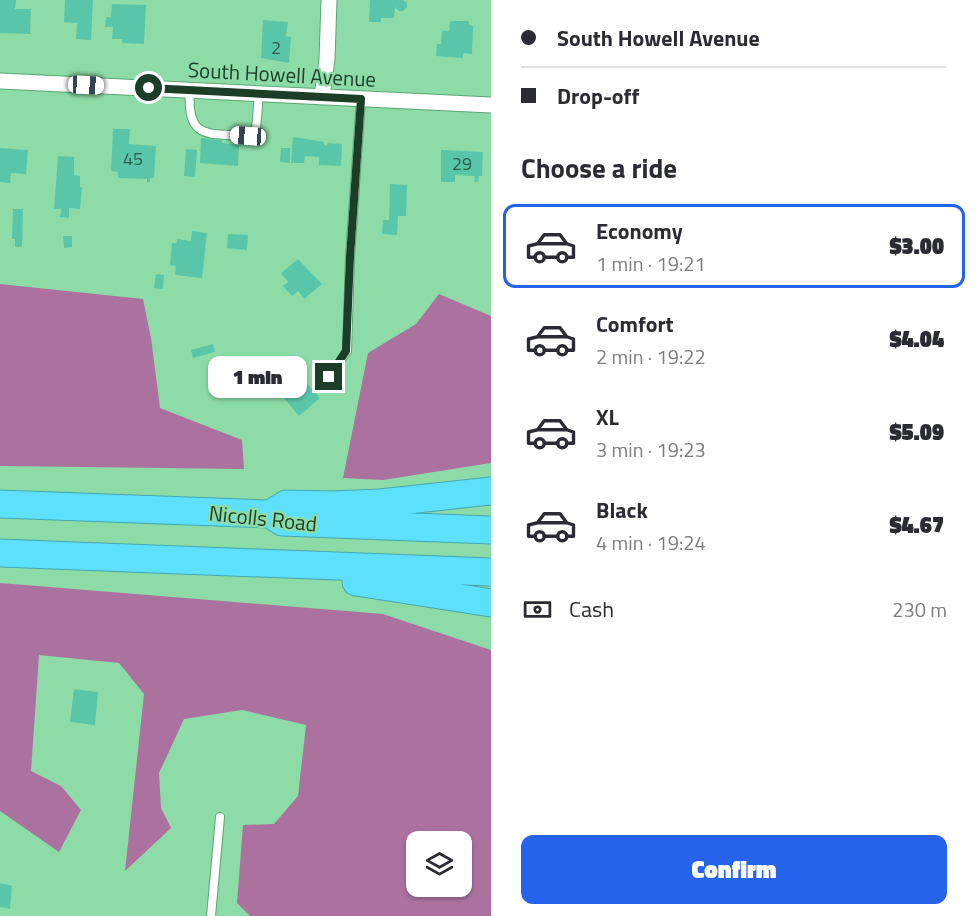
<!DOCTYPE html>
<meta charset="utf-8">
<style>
:root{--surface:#fff;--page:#f7f7f7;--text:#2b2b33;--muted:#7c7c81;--line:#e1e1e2;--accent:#2563eb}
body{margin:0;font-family:"Titillium Web",sans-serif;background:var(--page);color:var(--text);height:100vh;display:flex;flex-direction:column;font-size:22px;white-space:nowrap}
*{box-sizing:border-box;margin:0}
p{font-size:20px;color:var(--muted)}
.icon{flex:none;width:33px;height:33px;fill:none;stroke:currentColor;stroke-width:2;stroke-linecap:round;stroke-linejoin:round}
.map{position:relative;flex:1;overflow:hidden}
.drawer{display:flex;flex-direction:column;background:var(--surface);width:486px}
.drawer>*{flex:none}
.hud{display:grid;align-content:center;height:132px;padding:0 30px;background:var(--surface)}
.buttons{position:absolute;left:406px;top:831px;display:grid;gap:12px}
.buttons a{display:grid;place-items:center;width:66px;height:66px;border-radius:12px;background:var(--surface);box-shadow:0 2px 4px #0004;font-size:30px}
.end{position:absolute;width:27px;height:27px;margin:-14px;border:8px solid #1c3d27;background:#fff;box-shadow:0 0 0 3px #fff}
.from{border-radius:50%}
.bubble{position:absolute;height:42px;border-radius:12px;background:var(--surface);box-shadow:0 2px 4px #0004;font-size:20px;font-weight:800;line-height:42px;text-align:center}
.car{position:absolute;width:18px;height:36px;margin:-18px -9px;border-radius:8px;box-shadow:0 0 4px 2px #0007;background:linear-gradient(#fff 24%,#345 0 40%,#fff 0 76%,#345 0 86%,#fff 0)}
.hud b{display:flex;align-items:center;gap:21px;height:57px;font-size:22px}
.hud b+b{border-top:2px solid var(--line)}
.hud i{width:15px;height:15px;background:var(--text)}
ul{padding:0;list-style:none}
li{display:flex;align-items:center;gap:18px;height:84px;margin:0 12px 9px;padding:0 18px;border:3px solid transparent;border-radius:12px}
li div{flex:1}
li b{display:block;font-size:22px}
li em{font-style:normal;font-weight:800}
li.selected{border-color:var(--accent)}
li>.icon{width:54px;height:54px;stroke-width:1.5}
h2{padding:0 30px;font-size:27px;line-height:72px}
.pay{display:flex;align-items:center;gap:15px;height:66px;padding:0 30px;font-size:22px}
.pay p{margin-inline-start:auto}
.primary-button{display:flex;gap:12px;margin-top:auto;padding:12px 30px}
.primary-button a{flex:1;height:69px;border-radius:12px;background:var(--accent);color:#fff;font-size:24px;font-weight:800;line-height:69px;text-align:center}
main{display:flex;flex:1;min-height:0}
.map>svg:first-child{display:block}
.forest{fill:#ab72a0;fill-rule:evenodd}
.building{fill:#59c6aa}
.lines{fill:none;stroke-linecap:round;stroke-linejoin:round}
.lane-casing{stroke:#58a674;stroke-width:10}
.street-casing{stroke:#58a674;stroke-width:17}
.highway-casing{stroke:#46a7b1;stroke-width:29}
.lane{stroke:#fff;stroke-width:8}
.street{stroke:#fff;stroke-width:15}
.highway{stroke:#5de0fc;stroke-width:27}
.route{stroke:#1c3d27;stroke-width:8}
.labels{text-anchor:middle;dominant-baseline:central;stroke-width:4.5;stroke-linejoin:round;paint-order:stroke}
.number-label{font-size:18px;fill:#2b5f48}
.street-label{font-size:21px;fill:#1c3d27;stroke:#8ddca7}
</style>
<main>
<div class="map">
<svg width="491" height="916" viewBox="0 0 491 916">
<rect width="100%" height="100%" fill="#8ddca7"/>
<path class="forest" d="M0,284l143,15 8,39 9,70 82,32 2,29 -244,-3z
M439,294l52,22v147l-108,17 -40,-2 25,-125 48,-29z
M0,583l383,31 108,36v266h-241l-13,-13 6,-78 31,-1 24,-28 8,-71 -64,-15 -58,9 -25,54 2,35 10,20 -46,43 19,-177 -25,-31 -80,-8 -8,116 30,15 20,24 -22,42 -59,-41zM417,842h45v44h-45z"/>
<path class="building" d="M0,0h16l-1,9h16l-1,25 -30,-1z
M65,0h28l-2,40 -15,-1 1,-16 -13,-1z
M370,0h33l4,3v4l-4,4h-4l-4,-4 -1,11h-13v4h-12z
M112,4l34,1 -2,39 -22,-1v-4h-10l1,-12h-8l1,-10h5z
M263,20l25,2 -2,14 5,1 -2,26 -28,-5z
M450,21h19v4l4,1 -1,28 -9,-1v5l-27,-2 1,-12h4l1,-13h7z
M113,129h17l-1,15 27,2 -2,32h-4v4h-3v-3l-29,-1v-6l-7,-1z
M293,137l31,5v3l3,1 1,-3 14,1 -1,22 -22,-1v-8l-14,-1 -1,7h-13z
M201,138l21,2v3l17,2 -1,21 -38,-3z
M0,148l28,2 -2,24 -15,-1 -1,10 -10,-1z
M281,148h9v15l-10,-1z
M186,149l11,1 -2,27 -11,-1z
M441,150l42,2 -1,24h-3l-1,6h-4l1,-6 -20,-1v7h-14z
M58,156l16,1v18l6,1v11h2l-2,22 -11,-1v10l-9,-1 1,-8h-7z
M390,184l17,1 -1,31h-8l-1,19 -15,-1 1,-14h6z
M13,209h10l-1,38h-7v-8h-3z
M192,231l15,2 -5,45 -27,-3 1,-9 -6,-1 2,-22h5v-4l14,2z
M228,234l20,1 -1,15 -20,-2z
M63,236h9v11l-8,1z
M298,259l24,25 -18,15 -6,-8 -6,5 -9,-10 5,-4 -7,-9z
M156,274l8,1 -1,14 -9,-1z
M213,344l2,8 -22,6 -2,-8z
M294,376l7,8 4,-3 15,17 -21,18 -22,-26z
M74,689l24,3 -3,33 -25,-3z
M0,883l12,3 -2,23 -10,-2z"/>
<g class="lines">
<defs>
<path id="lane" d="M190,90c-4,51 19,43 58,46l8,-7 3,-35
M329,377l18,-26 3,-94 11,-158
M211,916l9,-99"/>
<path id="street" d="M0,81l491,24
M322,97l5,-38 2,-59"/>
<path id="highway" d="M0,504l270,10 12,8 209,8
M273,512l13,-8 48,1 46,-2 111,-12
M0,553l491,19
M356,582l135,21"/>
</defs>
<use href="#lane" class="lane-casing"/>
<use href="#street" class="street-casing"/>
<use href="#highway" class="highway-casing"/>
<use href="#lane" class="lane"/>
<use href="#street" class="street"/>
<use href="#highway" class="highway"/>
</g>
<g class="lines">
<path class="route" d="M149,88l212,11 -11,158 -4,94 -17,26"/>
</g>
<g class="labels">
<g class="number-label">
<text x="276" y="47">2</text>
<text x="133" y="158">45</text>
<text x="462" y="163">29</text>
</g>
<g class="street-label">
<text transform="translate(282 74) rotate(3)">South Howell Avenue</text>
<text transform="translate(263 518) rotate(6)">Nicolls Road</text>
</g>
</g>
</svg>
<div class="buttons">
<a><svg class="icon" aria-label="layers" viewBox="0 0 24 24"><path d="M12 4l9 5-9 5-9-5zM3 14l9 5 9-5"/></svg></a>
</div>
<i class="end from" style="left:149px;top:88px"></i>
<i class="end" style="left:329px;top:377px"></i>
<div class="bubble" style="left:208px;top:356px;width:99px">1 min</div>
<i class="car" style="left:86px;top:85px;rotate:93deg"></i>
<i class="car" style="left:248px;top:136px;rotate:274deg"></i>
</div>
<section class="drawer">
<div class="hud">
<b><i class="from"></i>South Howell Avenue</b>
<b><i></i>Drop-off</b>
</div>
<h2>Choose a ride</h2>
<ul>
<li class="selected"><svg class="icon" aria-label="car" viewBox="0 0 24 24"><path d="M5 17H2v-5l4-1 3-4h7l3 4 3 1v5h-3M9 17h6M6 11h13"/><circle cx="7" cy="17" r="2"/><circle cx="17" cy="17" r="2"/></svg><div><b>Economy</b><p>1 min · 19:21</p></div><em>$3.00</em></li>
<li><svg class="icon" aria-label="car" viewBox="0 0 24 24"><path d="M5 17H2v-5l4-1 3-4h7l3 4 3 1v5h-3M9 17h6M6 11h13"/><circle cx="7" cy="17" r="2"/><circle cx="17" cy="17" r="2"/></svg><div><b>Comfort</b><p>2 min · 19:22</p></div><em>$4.04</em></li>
<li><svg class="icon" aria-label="car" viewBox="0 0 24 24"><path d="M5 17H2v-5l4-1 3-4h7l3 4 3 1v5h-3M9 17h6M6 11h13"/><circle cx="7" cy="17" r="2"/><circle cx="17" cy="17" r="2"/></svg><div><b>XL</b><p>3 min · 19:23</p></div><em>$5.09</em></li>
<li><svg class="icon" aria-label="car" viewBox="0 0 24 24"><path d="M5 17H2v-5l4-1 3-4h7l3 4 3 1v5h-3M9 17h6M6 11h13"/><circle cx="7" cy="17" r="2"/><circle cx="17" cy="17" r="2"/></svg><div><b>Black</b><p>4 min · 19:24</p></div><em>$4.67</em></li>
</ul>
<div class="pay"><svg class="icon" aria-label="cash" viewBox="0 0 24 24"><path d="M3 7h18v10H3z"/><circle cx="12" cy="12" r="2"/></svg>Cash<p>230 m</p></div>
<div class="primary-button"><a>Confirm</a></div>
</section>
</main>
